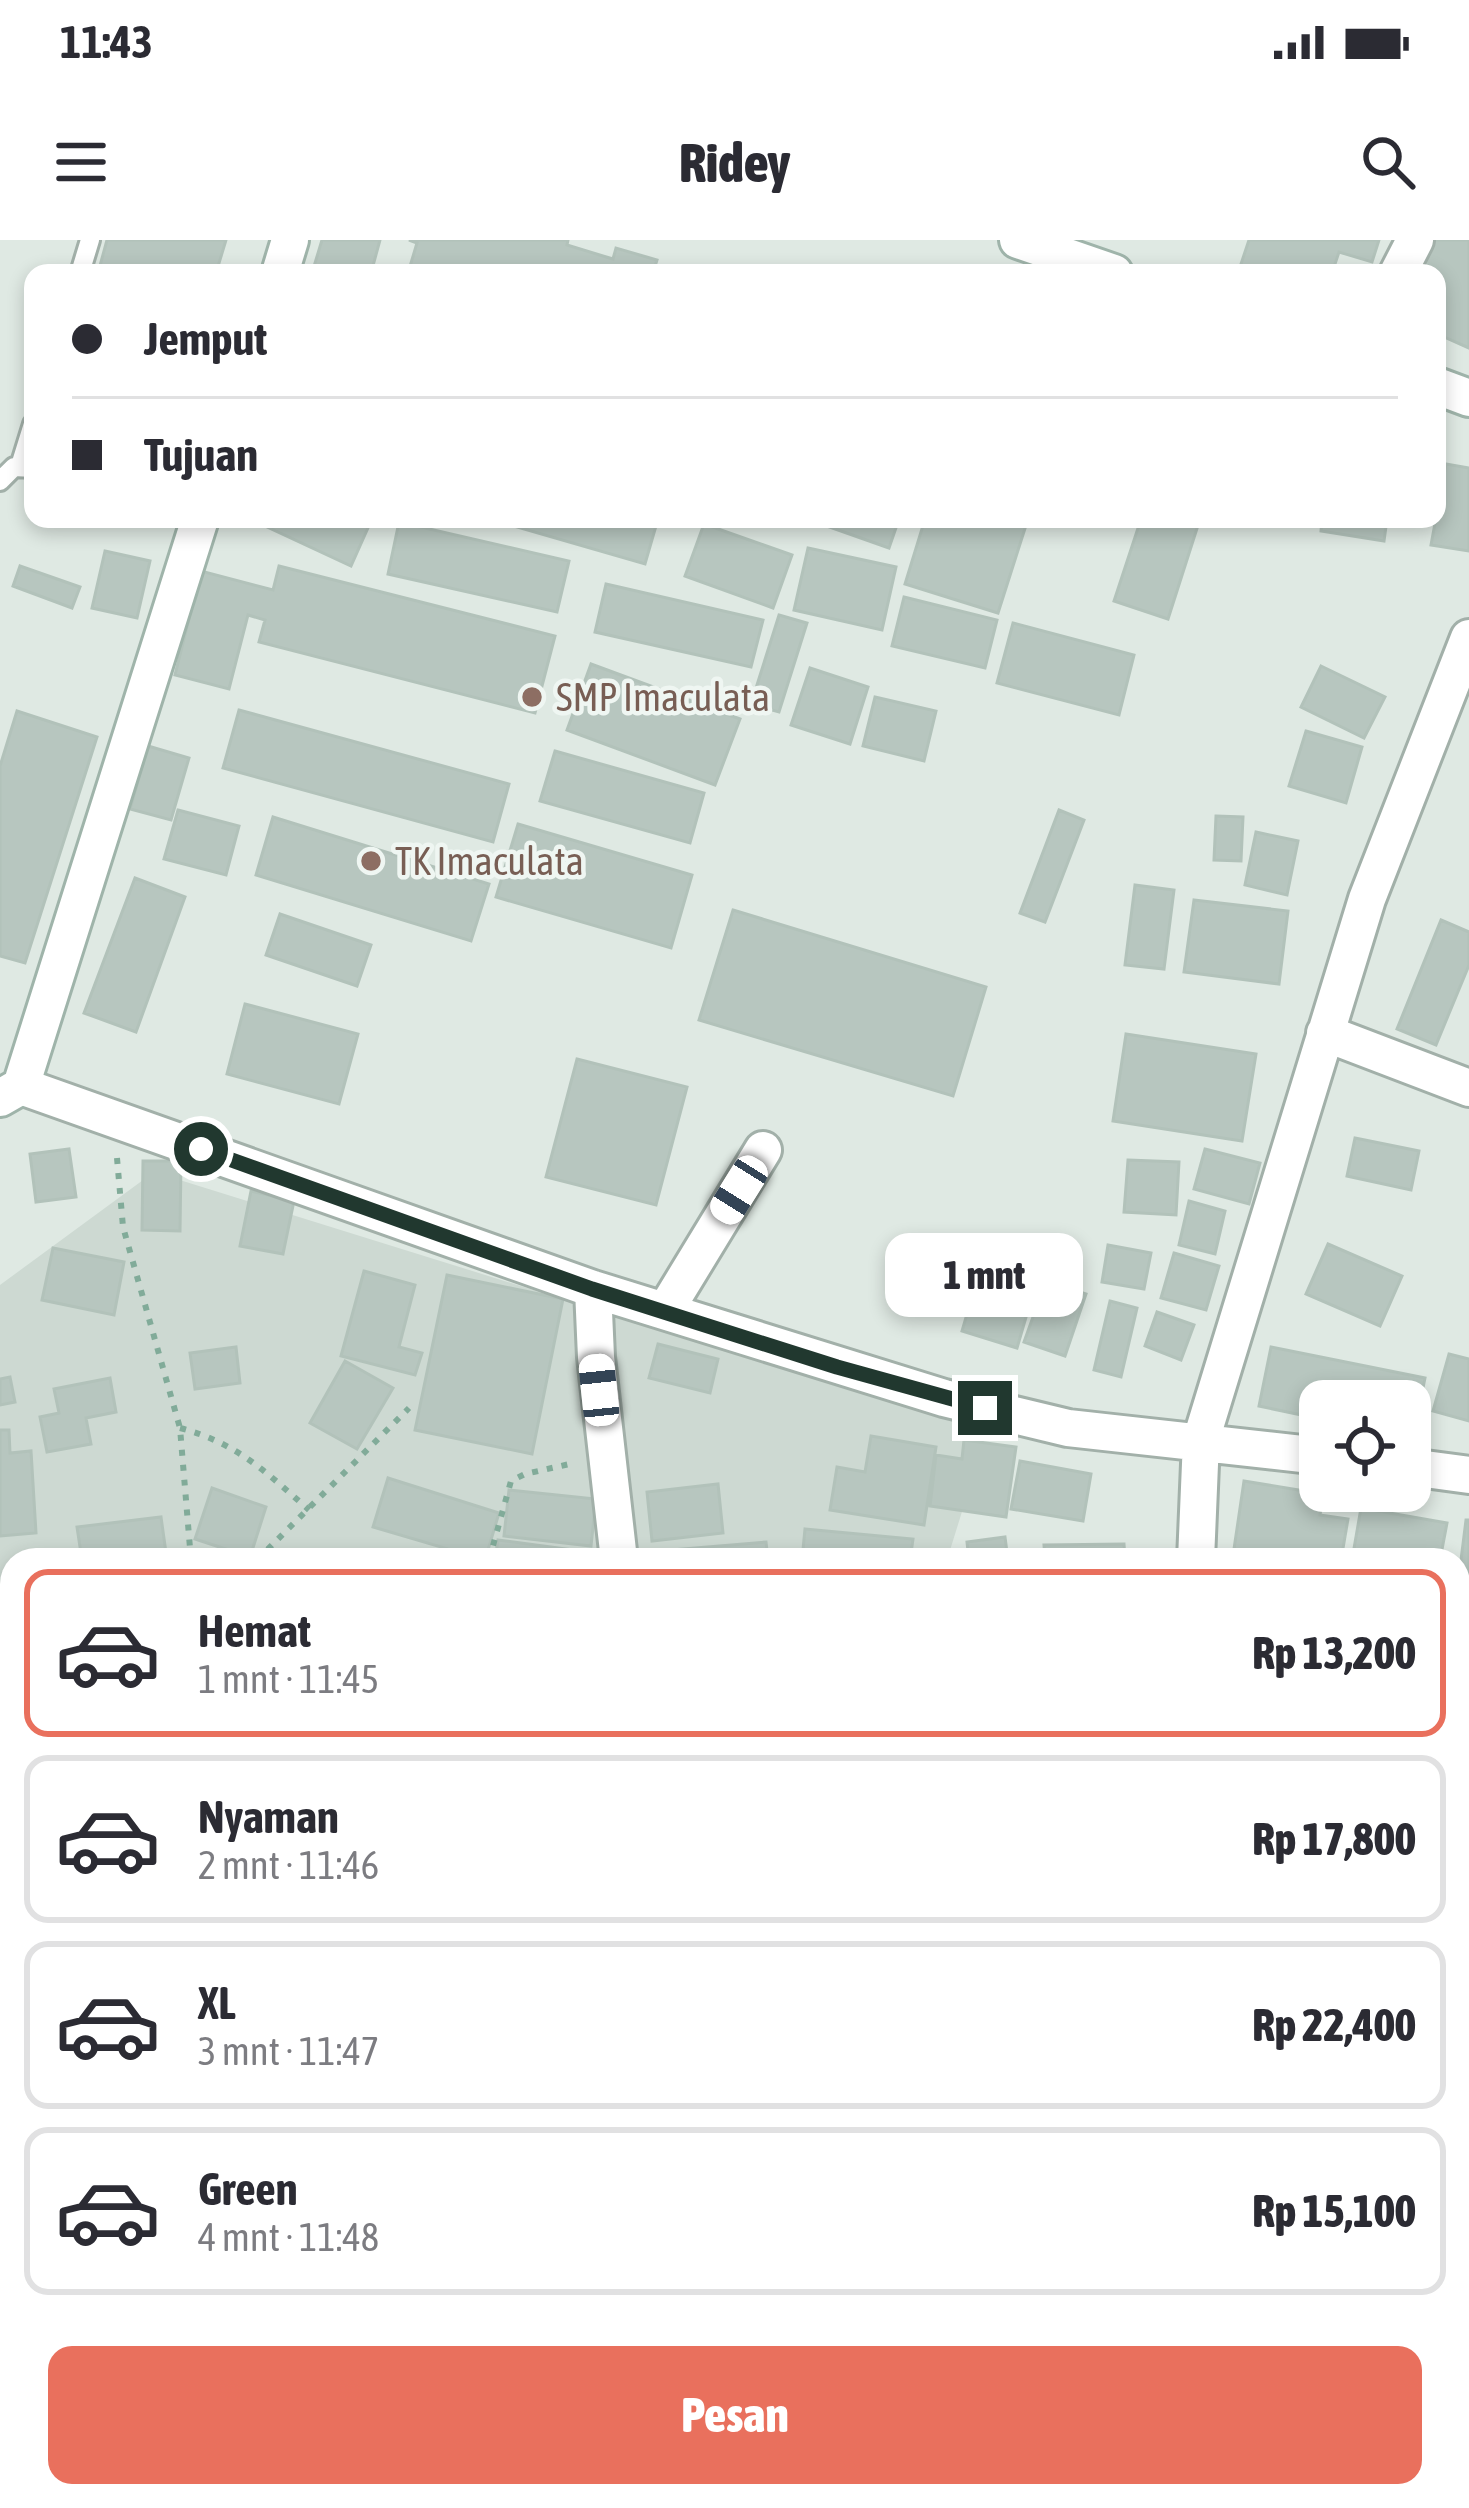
<!DOCTYPE html>
<html lang="id">
<meta charset="utf-8">
<style>
:root{--surface:#fff;--page:#f2f2f3;--text:#2b2b33;--muted:#7c7c81;--line:#e1e1e2;--accent:#e9705d}
body{margin:0;font-family:"Asap Condensed",sans-serif;background:var(--page);color:var(--text);height:100vh;display:flex;flex-direction:column;font-size:45px;white-space:nowrap}
*{box-sizing:border-box;margin:0}
p{font-size:39px;color:var(--muted)}
.icon{flex:none;width:66px;height:66px;fill:none;stroke:currentColor;stroke-width:2;stroke-linecap:round;stroke-linejoin:round}
.map{position:relative;flex:1;overflow:hidden}
.details{position:absolute;left:0px;top:1308px;width:1470px;height:960px;display:flex;flex-direction:column;background:var(--surface);border-radius:36px 36px 0 0;box-shadow:0 6px 18px #0003}
.details>*{flex:none}
.banner{position:absolute;left:24px;top:24px;width:1422px;height:264px;border-radius:24px;box-shadow:0 6px 18px #0003;display:grid;align-content:center;height:264px;padding:0 48px;background:var(--surface)}
.tools{position:absolute;left:1299px;top:1140px;display:grid;gap:24px}
.tools a{display:grid;place-items:center;width:132px;height:132px;border-radius:24px;background:var(--surface);box-shadow:0 6px 18px #0003;font-size:60px}
.end{position:absolute;width:54px;height:54px;margin:-27px;border:15px solid #21382f;background:#fff;box-shadow:0 0 0 6px #fff}
.from{border-radius:50%}
.bubble{position:absolute;height:84px;border-radius:24px;background:var(--surface);box-shadow:0 6px 18px #0003;font-size:39px;font-weight:800;line-height:84px;text-align:center}
.car{position:absolute;width:36px;height:72px;margin:-36px -18px;border-radius:15px;box-shadow:0 0 9px 3px #0007;background:linear-gradient(#fff 24%,#345 0 40%,#fff 0 76%,#345 0 86%,#fff 0)}
.banner b{display:flex;align-items:center;gap:42px;height:114px;font-size:45px}
.banner b+b{border-top:3px solid var(--line)}
.banner i{width:30px;height:30px;background:var(--text)}
ul{padding:21px 0 0;list-style:none}
li{display:flex;align-items:center;gap:36px;height:168px;margin:0 24px 18px;padding:0 24px;border:6px solid var(--line);border-radius:24px}
li div{flex:1}
li b{display:block;font-size:45px}
li em{font-style:normal;font-weight:800}
li.current{border-color:var(--accent)}
li>.icon{width:108px;height:108px;stroke-width:1.5}
.primary-button{display:flex;gap:24px;margin-top:auto;padding:24px 48px}
.primary-button a{flex:1;height:138px;border-radius:24px;background:var(--accent);color:#fff;font-size:48px;font-weight:800;line-height:138px;text-align:center}
.status{display:flex;justify-content:space-between;align-items:center;height:84px;padding:0 60px;background:var(--surface);direction:ltr}
.status svg{height:33px;fill:currentColor}
header{display:flex;justify-content:space-between;align-items:center;height:156px;padding:0 48px;background:var(--surface);font-size:54px;font-weight:800}
.map>svg:first-child{display:block}
.built{fill:#cdd9d2}
.building{fill:#b7c6bf;stroke:#b2c2ba;stroke-width:3}
.lines{fill:none;stroke-linecap:round;stroke-linejoin:round}
.lane-casing{stroke:#a2b0a9;stroke-width:24}
.street-casing{stroke:#a2b0a9;stroke-width:42}
.secondary-casing{stroke:#9fb4aa;stroke-width:42}
.path{stroke:#81ab99;stroke-width:6;stroke-dasharray:6 9;stroke-linecap:butt}
.lane{stroke:#fff;stroke-width:18}
.street{stroke:#fff;stroke-width:36}
.secondary{stroke:#fff;stroke-width:36}
.route{stroke:#21382f;stroke-width:15}
.education-dot{fill:#8d6e63;stroke:#eff6f2;stroke-width:4.5}
.labels{text-anchor:middle;dominant-baseline:central;stroke-width:9;stroke-linejoin:round;paint-order:stroke}
.education-label{font-size:39px;fill:#785e54;stroke:#eff6f2;text-anchor:start}
</style>
<div class="status"><b>11:43</b><svg viewBox="0 0 49 12"><path d="M0 12V9h3v3zM5 12V6h3v6zM10 12V3h3v9zM15 12V0h3v12zM26 1h20v11H26zM47 4h2v5h-2z"/></svg></div>
<header><svg class="icon" aria-label="menu" viewBox="0 0 24 24"><path d="M4 6h16M4 12h16M4 18h16"/></svg>Ridey<svg class="icon" aria-label="search" viewBox="0 0 24 24"><circle cx="10" cy="10" r="6"/><path d="M15 15l6 6"/></svg></header>
<div class="map">
<svg width="1469" height="2268" viewBox="0 0 1469 2268">
<rect width="100%" height="100%" fill="#dfe9e3"/>
<path class="built" d="M154,932l833,259 -40,129h-935v600l-12,-4v-871z"/>
<path class="building" d="M107,0h119l-10,33h-118z
M322,0h58l-9,33h-59z
M409,0h159l-1,5 46,14 3,-11 41,12 -4,13h-245l9,-30z
M1249,0h130l-7,22 -33,-10 -7,21h-94z
M1427,0h42v108l-25,-11 -7,16v-80h-24z
M1446,224l23,4v83l-38,-6z
M250,279h116l5,2 -20,45z
M511,279h147l-13,45 -135,-39z
M807,279h92l-10,29z
M925,279h103l-30,94 -93,-29z
M1141,279h59l-32,100 -54,-18z
M1322,279h65l-3,22 -63,-10z
M399,282l170,39 -12,51 -169,-38z
M704,284l88,31 -19,53 -88,-32z
M808,308l88,19 -14,63 -88,-20z
M105,311l45,10 -13,57 -45,-10z
M20,326l60,21 -8,21 -59,-22z
M279,326l276,70 -20,77 -276,-71 6,-22 -17,-5 -19,74 -54,-14 26,-104 72,19z
M606,344l157,36 -12,47 -156,-35z
M904,357l93,23 -12,48 -93,-22z
M779,375l28,8 -28,89 -28,-8z
M1013,383l121,32 -15,60 -122,-32z
M591,424l149,55 -25,66 -148,-55z
M1321,426l64,31 -21,41 -63,-31z
M810,428l58,19 -18,57 -59,-19z
M875,457l61,14 -12,50 -61,-15z
M239,470l270,74 -16,58 -270,-74z
M17,471l80,26 -72,226 -25,-7v-190z
M1306,491l56,16 -16,56 -57,-17z
M148,506l41,12 -18,62 -41,-11z
M555,511l149,42 -14,50 -150,-42z
M178,570l61,16 -13,49 -62,-16z
M1059,570l25,10 -39,102 -25,-9z
M1216,576l27,1 -2,44 -27,-1z
M273,577l216,67 -18,57 -215,-66z
M518,584l174,51 -21,73 -175,-51z
M1256,592l42,9 -11,54 -42,-10z
M135,638l50,19 -49,135 -52,-19z
M1135,645l39,5 -10,79 -39,-4z
M1194,660l94,11 -9,73 -95,-12z
M733,670l253,77 -33,109 -254,-76z
M280,674l91,31 -14,41 -91,-31z
M1441,680l28,12v33l-33,80 -39,-16z
M245,764l113,30 -19,70 -112,-30z
M1126,794l130,20 -14,87 -129,-20z
M577,819l110,28 -31,118 -110,-28z
M1355,898l64,13 -8,39 -64,-14z
M69,909l7,48 -40,5 -6,-48z
M1205,909l55,14 -11,41 -55,-15z
M1128,920l51,2 -3,53 -52,-3z
M143,921h38l-1,70 -38,-1z
M251,951l43,10 -11,53 -43,-8z
M1189,961l36,10 -10,43 -36,-9z
M1328,1004l74,32 -22,50 -74,-32z
M1108,1005l43,8 -7,36 -42,-7z
M53,1008l71,14 -10,53 -72,-15z
M1174,1013l45,13 -13,44 -45,-12z
M983,1020l55,16 -21,72 -55,-17z
M364,1031l51,14 -16,62 23,6 -7,22 -74,-19z
M447,1035l116,24 -31,155 -117,-24z
M1046,1041l40,13 -21,62 -41,-14z
M1110,1061l27,7 -16,69 -27,-7z
M1157,1072l37,13 -13,35 -36,-14z
M658,1104l60,15 -8,34 -61,-15z
M236,1107l4,36 -45,6 -5,-36z
M1271,1107l154,31 -12,60 -3,-37h-90v18l-61,-13z
M1449,1114l20,5v62l-36,-10z
M345,1121l48,27 -36,61 -47,-26z
M10,1137l5,25 -15,3v-26z
M110,1138l6,34 -30,6 5,26 -44,8 -7,-35 19,-4 -5,-24z
M0,1190h9l1,23 21,-2 5,82 -36,3z
M871,1196l65,11 -12,78 -94,-15 7,-43 28,5z
M964,1200l52,7 -10,70 -76,-11 6,-51 26,4z
M1020,1221l71,13 -8,47 -72,-12z
M388,1238l111,35 -14,47 -112,-33z
M1244,1241l79,13 -3,21 28,4 -7,41h-37l-70,-11z
M718,1244l5,49 -71,8 -5,-49z
M212,1248l54,19 -16,50 -55,-18z
M509,1250l87,9 -5,47 -87,-10z
M1361,1268l86,15 -7,37h-88z
M161,1277l6,43h-85l-5,-33z
M1466,1280h3v108l-11,-2v-42z
M805,1289l108,10 -3,21h-108z
M1005,1297l3,23h-39l-2,-18z
M498,1300l98,13 -1,7h-100z
M766,1302l2,18h-109l-1,-9z
M1124,1304l1,16h-80l-1,-15z
M1469,1451v103h-11v-102z
M1458,1564h10l-1,49h-9z
M0,1569l12,4v47l-12,-4z
M1458,1634l11,1v54l-11,-2z
M1458,1697l11,1v56l-11,-2z
M0,1729l12,3v44l-12,-3z
M1458,1763l11,1v45l-11,-1z
M1458,1828l11,2v95l-11,-2z
M0,1927h9l-2,44h-7z
M0,1999l12,2 -3,93 -9,-1z
M1458,2095l11,2v74l-11,-1z
M6,2186l6,1v40l-12,-2z
M31,2256h28l4,12h-63z
M634,2256h98l3,1 -4,11h-102z
M740,2256h81l-2,12h-81z
M989,2256h116l-2,12h-116z
M1209,2256h234l-1,5 -6,-1 -1,8 -131,-4v4h-47v-8z"/>
<g class="lines">
<defs>
<path id="lane" d="M80,33l10,-33
M20,226l13,-42
M0,241l14,-14 19,1"/>
<path id="street" d="M1398,33l17,-33
M1325,793l144,55
M21,846l572,203 351,109 124,30 252,28
M593,1049l3,68 23,203
M665,1071l98,-161
M1410,1227l59,8
M1196,1320l5,-120 166,-541 102,-261
M0,2148l12,4
M308,2256l34,12
M532,2268l4,-12
M1163,2268l1,-12"/>
<path id="secondary" d="M1018,0l96,33
M280,33l10,-33
M1437,146l32,12
M0,858l21,-12 179,-567"/>
</defs>
<use href="#lane" class="lane-casing"/>
<use href="#street" class="street-casing"/>
<use href="#secondary" class="secondary-casing"/>
<path class="path" d="M117,918l6,69 57,201 11,132
M180,1188c57,15 86,44 129,82
M257,1320l152,-152
M489,1320l22,-79 14,-7 49,-11"/>
<use href="#lane" class="lane"/>
<use href="#street" class="street"/>
<use href="#secondary" class="secondary"/>
</g>
<g class="lines">
<path class="route" d="M201,909l391,140 245,78 148,41"/>
</g>
<g class="education-dot">
<circle cx="532" cy="457" r="12"/>
<circle cx="371" cy="621" r="12"/>
</g>
<g class="labels">
<g class="education-label">
<text x="556" y="457">SMP Imaculata</text>
<text x="395" y="621">TK Imaculata</text>
</g>
</g>
</svg>
<div class="tools">
<a><svg class="icon" aria-label="locate" viewBox="0 0 24 24"><circle cx="12" cy="12" r="6"/><path d="M12 2v4M12 18v4M2 12h4M18 12h4"/></svg></a>
</div>
<i class="end from" style="left:201px;top:909px"></i>
<i class="end" style="left:985px;top:1168px"></i>
<div class="bubble" style="left:885px;top:993px;width:198px">1 mnt</div>
<i class="car" style="left:739px;top:950px;rotate:212deg"></i>
<i class="car" style="left:599px;top:1150px;rotate:354deg"></i>
<div class="banner">
<b><i class="from"></i>Jemput</b>
<b><i></i>Tujuan</b>
</div>
<section class="details">
<ul>
<li class="current"><svg class="icon" aria-label="car" viewBox="0 0 24 24"><path d="M5 17H2v-5l4-1 3-4h7l3 4 3 1v5h-3M9 17h6M6 11h13"/><circle cx="7" cy="17" r="2"/><circle cx="17" cy="17" r="2"/></svg><div><b>Hemat</b><p>1 mnt · 11:45</p></div><em>Rp 13,200</em></li>
<li><svg class="icon" aria-label="car" viewBox="0 0 24 24"><path d="M5 17H2v-5l4-1 3-4h7l3 4 3 1v5h-3M9 17h6M6 11h13"/><circle cx="7" cy="17" r="2"/><circle cx="17" cy="17" r="2"/></svg><div><b>Nyaman</b><p>2 mnt · 11:46</p></div><em>Rp 17,800</em></li>
<li><svg class="icon" aria-label="car" viewBox="0 0 24 24"><path d="M5 17H2v-5l4-1 3-4h7l3 4 3 1v5h-3M9 17h6M6 11h13"/><circle cx="7" cy="17" r="2"/><circle cx="17" cy="17" r="2"/></svg><div><b>XL</b><p>3 mnt · 11:47</p></div><em>Rp 22,400</em></li>
<li><svg class="icon" aria-label="car" viewBox="0 0 24 24"><path d="M5 17H2v-5l4-1 3-4h7l3 4 3 1v5h-3M9 17h6M6 11h13"/><circle cx="7" cy="17" r="2"/><circle cx="17" cy="17" r="2"/></svg><div><b>Green</b><p>4 mnt · 11:48</p></div><em>Rp 15,100</em></li>
</ul>
<div class="primary-button"><a>Pesan</a></div>
</section>
</div>
